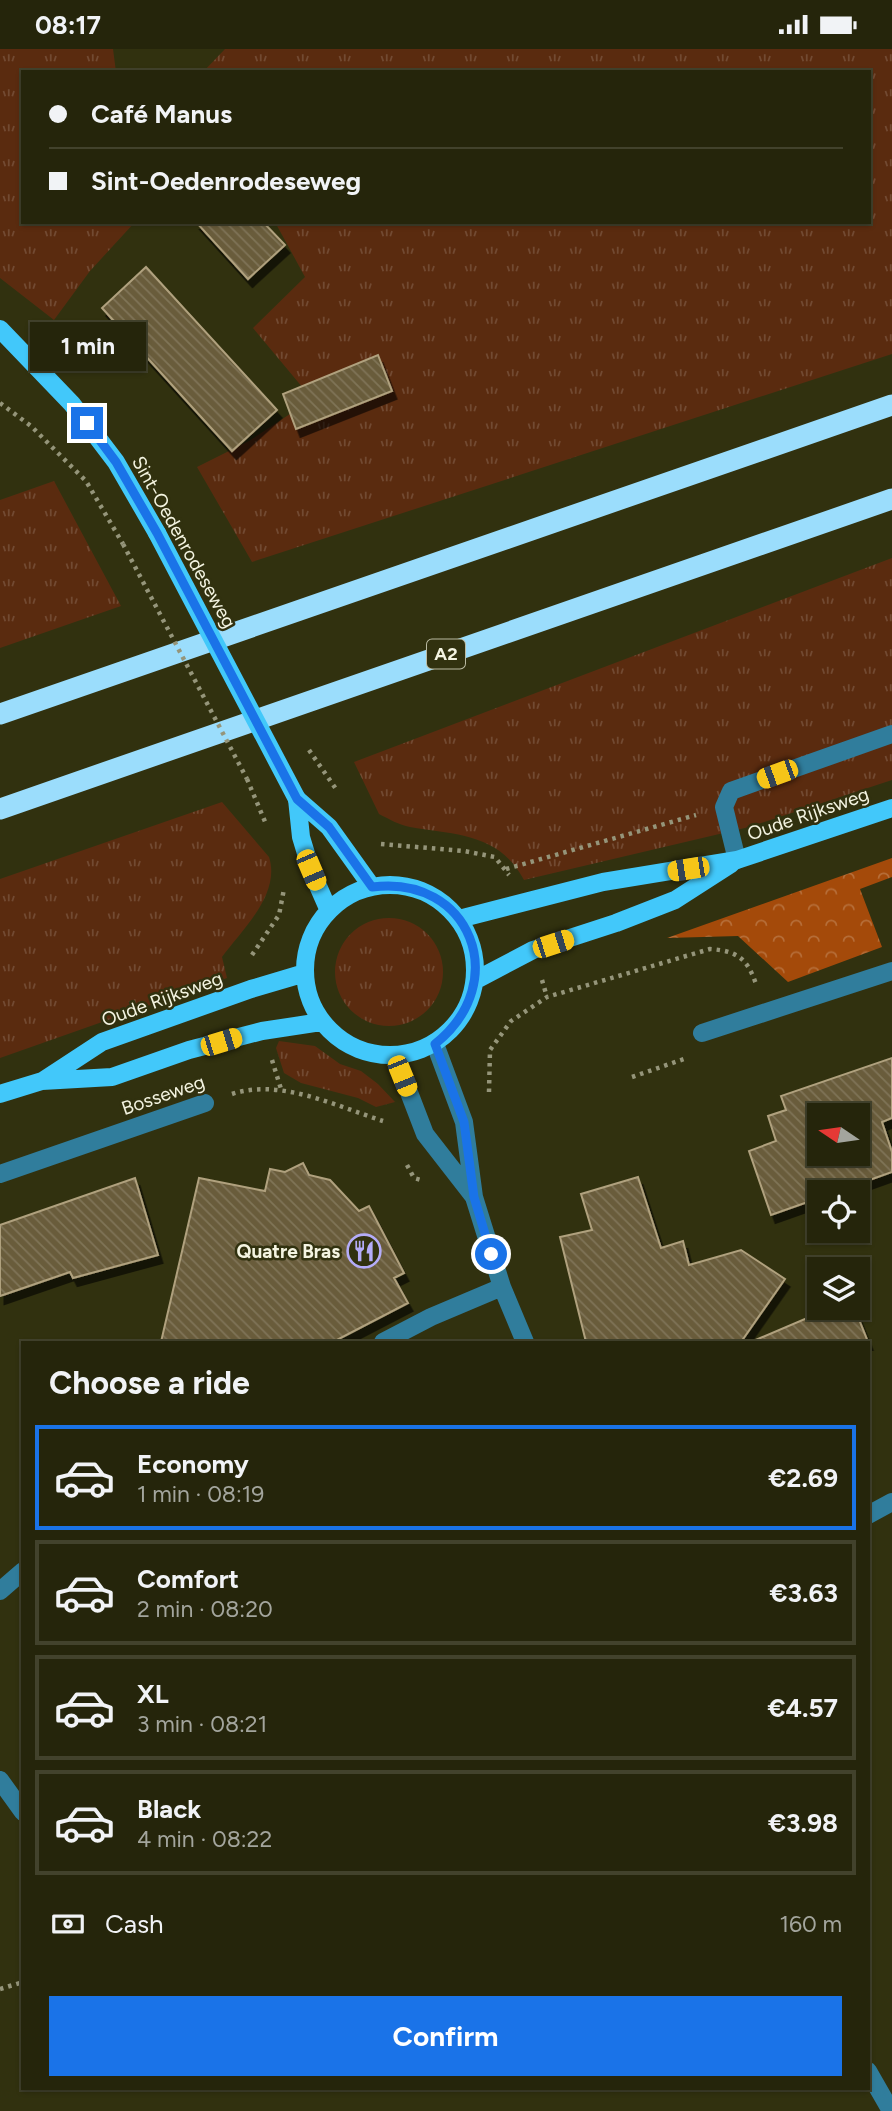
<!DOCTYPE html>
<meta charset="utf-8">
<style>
:root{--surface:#25250b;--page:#2d2d14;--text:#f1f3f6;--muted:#a3a59d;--line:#42422c;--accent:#1a73e8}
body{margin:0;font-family:Figtree,sans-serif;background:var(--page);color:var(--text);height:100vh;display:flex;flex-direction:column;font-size:26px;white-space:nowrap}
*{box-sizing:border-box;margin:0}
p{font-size:23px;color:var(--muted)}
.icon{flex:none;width:38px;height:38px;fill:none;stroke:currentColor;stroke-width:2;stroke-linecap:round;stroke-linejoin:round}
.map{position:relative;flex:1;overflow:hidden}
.panel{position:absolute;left:21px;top:1292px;width:849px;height:749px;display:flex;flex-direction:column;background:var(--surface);border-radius:0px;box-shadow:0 2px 5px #0004,0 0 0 2px var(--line)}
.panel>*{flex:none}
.top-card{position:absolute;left:21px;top:21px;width:850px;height:154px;border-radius:0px;box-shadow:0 2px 5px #0004,0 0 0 2px var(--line);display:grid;align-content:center;height:154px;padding:0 28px;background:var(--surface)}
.needle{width:46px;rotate:283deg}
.tools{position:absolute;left:807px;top:1054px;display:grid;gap:14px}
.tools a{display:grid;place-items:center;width:63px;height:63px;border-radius:0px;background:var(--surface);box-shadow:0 2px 5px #0004,0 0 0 2px var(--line);font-size:35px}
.end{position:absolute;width:32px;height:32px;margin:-16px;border:9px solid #1a73e8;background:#fff;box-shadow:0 0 0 4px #fff}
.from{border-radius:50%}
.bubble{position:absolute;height:49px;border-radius:0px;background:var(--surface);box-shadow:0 2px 5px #0004,0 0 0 2px var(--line);font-size:23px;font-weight:700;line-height:49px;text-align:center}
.car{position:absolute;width:21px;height:42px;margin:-21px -10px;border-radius:9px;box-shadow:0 0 5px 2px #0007;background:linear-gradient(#f5c518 24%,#345 0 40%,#f5c518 0 76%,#345 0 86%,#f5c518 0)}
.top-card b{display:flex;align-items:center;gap:24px;height:66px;font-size:26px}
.top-card b+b{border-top:2px solid var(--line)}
.top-card i{width:18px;height:18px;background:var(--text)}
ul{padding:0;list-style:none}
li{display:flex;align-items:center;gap:21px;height:105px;margin:0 14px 10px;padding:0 14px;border:4px solid var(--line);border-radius:0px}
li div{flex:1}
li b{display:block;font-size:26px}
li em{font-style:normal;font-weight:700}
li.on{border-color:var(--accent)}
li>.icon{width:63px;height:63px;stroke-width:1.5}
h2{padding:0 28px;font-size:32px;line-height:84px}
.pay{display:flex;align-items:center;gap:18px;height:77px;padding:0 28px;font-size:26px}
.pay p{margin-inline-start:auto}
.action{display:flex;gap:14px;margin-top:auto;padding:14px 28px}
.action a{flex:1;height:80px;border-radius:0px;background:var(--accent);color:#fff;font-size:28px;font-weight:700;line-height:80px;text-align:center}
.status{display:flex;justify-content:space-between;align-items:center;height:49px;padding:0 35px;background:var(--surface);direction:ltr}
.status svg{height:19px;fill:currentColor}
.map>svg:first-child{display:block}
.grass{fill:url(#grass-tufts)}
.forest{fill:url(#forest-crowns)}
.building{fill:url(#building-back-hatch);stroke:#b0a17e;stroke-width:2;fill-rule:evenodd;filter:url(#shadow)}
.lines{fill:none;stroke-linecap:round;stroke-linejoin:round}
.path{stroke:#95957a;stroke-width:4.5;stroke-dasharray:3.5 5;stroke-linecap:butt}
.minor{stroke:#307d9c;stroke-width:18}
.major{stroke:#42c8fa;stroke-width:18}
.highway{stroke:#9bddfc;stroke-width:21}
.path-bridge{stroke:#95957a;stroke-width:4.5;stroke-dasharray:3.5 5;stroke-linecap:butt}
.major-bridge{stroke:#42c8fa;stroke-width:18}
.route{stroke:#1a73e8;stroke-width:9}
.labels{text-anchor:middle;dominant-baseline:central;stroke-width:5;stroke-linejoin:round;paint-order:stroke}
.shield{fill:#31310f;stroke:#babaa2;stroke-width:2}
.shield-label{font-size:18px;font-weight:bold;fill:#f4f4e1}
.street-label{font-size:19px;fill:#f4f4e1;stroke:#31310f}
.poi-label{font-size:19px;font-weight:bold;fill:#f4f4e1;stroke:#31310f;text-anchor:end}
</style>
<div class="status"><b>08:17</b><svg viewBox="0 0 49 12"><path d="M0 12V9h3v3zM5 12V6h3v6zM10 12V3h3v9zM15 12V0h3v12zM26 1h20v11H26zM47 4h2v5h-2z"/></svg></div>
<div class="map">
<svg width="892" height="2062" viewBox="0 0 892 2062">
<defs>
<pattern id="grass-tufts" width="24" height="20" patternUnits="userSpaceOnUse" patternTransform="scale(1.75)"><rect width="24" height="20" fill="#5a2b0f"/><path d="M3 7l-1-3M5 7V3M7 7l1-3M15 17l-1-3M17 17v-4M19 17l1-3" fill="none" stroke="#724a32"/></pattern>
<pattern id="forest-crowns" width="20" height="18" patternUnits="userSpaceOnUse" patternTransform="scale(1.75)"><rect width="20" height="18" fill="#a44a0a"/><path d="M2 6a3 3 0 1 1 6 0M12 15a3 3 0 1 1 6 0" fill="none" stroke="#b66e39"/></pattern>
<pattern id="building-back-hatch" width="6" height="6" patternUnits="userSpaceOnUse" patternTransform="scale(1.75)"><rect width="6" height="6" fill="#695c3b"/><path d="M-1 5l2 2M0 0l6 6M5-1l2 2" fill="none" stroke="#7f7457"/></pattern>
<filter id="shadow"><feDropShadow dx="4.5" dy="8" stdDeviation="0" flood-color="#0009"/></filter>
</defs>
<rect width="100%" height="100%" fill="#31310f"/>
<path class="grass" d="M0,0h113l3,23h-93v150h112l-45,49 -36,49 -54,-42z
M225,0h667v305l-640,208 -55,-95 52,-26 112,-74 -58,21 -50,-60 52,-51 -30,-55h595v-150h-667z
M54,432l67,125 -121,42v-148z
M892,509v222l-143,47 -225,53c-25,-47 -68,-45 -114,-53 -11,-2 -21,-8 -31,-13l-25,-52z
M222,753l47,55c12,37 -27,73 -47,100l5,21 -227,80v-179z
M335 923a54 54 0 1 1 108 0a54 54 0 1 1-108 0Z
M279,992l36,5 25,18 21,7 17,13 17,18 -19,5 -18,-9 -57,-15 -17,-10 -8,-25z"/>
<path class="forest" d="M892,809v19l-32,12 22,58 -94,35 -50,-46 -71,2z"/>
<path class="building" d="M196,173h67l22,23 -37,34z
M146,218l131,143 -45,41 -130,-143z
M378,306l14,36 -96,38 -13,-35z
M892,1009v60l-10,4 10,30v20l-56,20h-17v6l-48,17 -22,-64 27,-10 -8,-25 18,-6 -5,-14zM819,1066h39v38h-39z
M303,1114l6,12 21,5 29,31 10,-5 35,67 -10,5 14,25 -75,39h-172l38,-164 66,13 5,-22 15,3z
M638,1128l23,71 22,-7 6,24 52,-15 44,29 -44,63h-155l-26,-105 32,-7 -11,-36z
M135,1129l23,77 -85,23 -3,-6 -70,24v-71z
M833,1258h21l14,35h-117z"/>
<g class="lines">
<path class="path" d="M0,354l31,23 55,55 37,63
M309,701l27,39
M247,730l19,45
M381,795l83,7 31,6 14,18
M506,820l190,-54
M252,906l27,-40 5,-26
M542,931l5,17
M272,1011l9,29
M632,1028l52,-18
M489,1043l1,-42 21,-29 36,-24 163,-48c27,2 37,9 46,35
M232,1045c48,-16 104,12 151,27
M407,1116l7,13 7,2
M0,1940l23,-7"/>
<path class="minor" d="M737,811l-13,-53 7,-16 161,-57
M702,984l190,-62
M435,995l29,78 10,75 28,90 23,55
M395,1007l30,78 49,63
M0,1125l205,-71
M383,1293l48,-25 71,-30
M868,1466l24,-13
M0,1542l23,-20
M0,1731l23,32
M868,2022l23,40"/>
<path class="major" d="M0,280l72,75 44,58 41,71
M297,750l4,38 10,33 18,41
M297,750l32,28 43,60
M305 921a85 85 0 1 1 170 0a85 85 0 1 1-170 0Z
M459,870l144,-37 134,-22 155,-52
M476,931l57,-30 83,-27 59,-23 56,-36
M44,1031l58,-38 149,-53 54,-16
M0,1045l42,-13 70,-4 77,-27 73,-19 59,-9"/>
<path class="highway" d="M0,665l892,-309
M0,760l892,-310"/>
<path class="path-bridge" d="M123,495l124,235"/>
<path class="major-bridge" d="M157,484l140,266"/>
</g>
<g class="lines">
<path class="route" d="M87,374l29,39 41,71 140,266 32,28 43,60c98,-13 141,95 63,157l29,78 10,75 17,57"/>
</g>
<defs>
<symbol id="restaurant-ring" viewBox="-11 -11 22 22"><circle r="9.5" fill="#31310f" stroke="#b4acf9" stroke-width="1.5"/><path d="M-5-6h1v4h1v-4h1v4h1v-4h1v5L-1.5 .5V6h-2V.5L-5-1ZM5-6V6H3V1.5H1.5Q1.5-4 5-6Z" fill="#b4acf9"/></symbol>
</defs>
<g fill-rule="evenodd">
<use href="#restaurant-ring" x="345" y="1183" width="38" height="38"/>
</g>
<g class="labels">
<rect class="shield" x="427" y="590.5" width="38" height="29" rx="5"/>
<g class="shield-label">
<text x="446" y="605">A2</text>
</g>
<g class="street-label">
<text transform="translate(184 493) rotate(61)">Sint-Oedenrodeseweg</text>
<text transform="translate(808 765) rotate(-19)">Oude Rijksweg</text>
<text transform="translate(162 950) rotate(-20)">Oude Rijksweg</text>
<text transform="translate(163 1046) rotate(-19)">Bosseweg</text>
</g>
<g class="poi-label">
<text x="340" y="1202">Quatre Bras</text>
</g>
</g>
</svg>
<div class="tools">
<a><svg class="needle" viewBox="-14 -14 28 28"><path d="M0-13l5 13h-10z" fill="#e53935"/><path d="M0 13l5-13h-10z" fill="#a3a59d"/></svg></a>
<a><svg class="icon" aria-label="locate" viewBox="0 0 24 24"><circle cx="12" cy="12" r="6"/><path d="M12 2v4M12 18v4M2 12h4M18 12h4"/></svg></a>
<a><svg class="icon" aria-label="layers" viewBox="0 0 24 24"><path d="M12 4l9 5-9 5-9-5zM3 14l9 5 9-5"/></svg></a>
</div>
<i class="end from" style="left:491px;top:1205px"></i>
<i class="end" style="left:87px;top:374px"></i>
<div class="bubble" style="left:30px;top:273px;width:116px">1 min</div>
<i class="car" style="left:777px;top:725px;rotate:250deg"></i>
<i class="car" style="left:688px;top:820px;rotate:261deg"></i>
<i class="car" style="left:311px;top:821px;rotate:157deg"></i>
<i class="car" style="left:553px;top:895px;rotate:72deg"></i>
<i class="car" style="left:221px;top:993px;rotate:73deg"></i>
<i class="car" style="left:402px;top:1027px;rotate:158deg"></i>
<div class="top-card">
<b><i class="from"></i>Café Manus</b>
<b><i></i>Sint-Oedenrodeseweg</b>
</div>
<section class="panel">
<h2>Choose a ride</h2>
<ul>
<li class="on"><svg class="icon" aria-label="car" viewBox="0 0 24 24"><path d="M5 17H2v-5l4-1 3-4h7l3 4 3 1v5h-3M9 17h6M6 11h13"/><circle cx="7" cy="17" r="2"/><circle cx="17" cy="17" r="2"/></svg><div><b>Economy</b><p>1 min · 08:19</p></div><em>€2.69</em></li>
<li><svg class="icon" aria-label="car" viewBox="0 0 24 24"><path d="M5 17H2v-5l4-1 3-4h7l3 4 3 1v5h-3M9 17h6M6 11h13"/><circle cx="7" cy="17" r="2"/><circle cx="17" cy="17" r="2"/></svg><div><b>Comfort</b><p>2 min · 08:20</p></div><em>€3.63</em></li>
<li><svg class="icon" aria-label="car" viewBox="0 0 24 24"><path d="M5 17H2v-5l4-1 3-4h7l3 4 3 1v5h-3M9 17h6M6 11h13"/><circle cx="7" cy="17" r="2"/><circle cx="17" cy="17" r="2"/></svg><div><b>XL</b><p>3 min · 08:21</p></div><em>€4.57</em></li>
<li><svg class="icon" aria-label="car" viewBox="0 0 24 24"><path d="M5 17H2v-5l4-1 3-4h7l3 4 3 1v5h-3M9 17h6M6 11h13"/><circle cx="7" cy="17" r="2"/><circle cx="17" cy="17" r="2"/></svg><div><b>Black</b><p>4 min · 08:22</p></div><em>€3.98</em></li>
</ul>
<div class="pay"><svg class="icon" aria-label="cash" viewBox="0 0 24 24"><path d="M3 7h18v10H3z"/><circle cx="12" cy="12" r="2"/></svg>Cash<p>160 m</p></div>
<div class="action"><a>Confirm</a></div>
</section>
</div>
